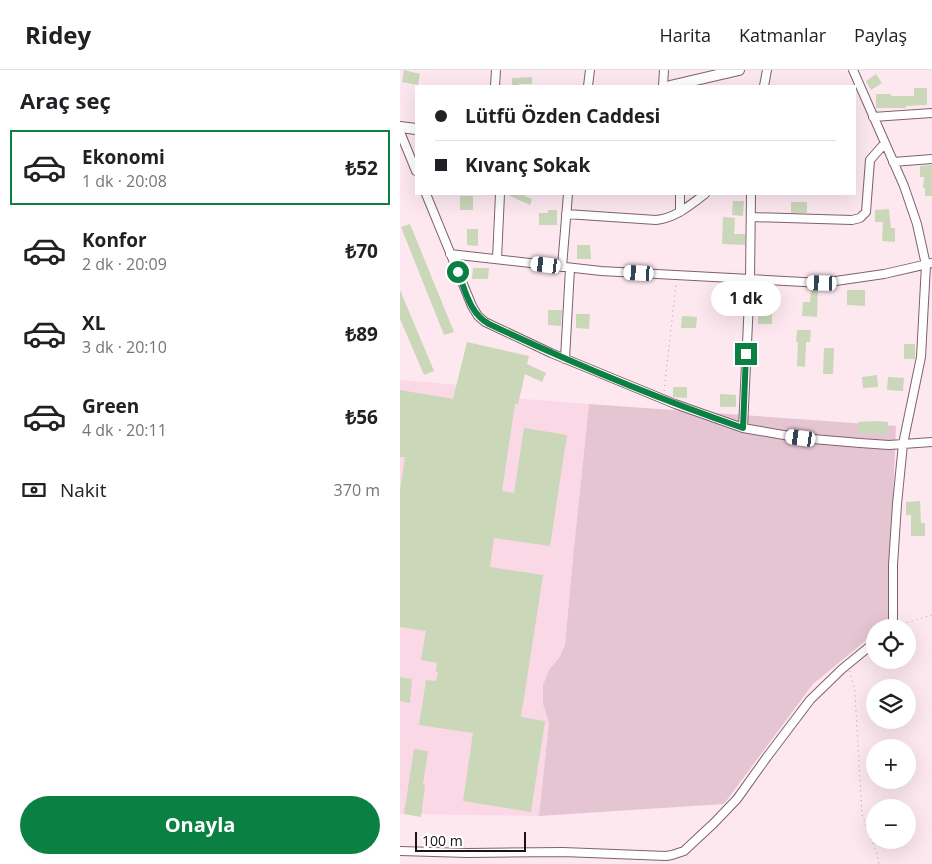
<!DOCTYPE html>
<html lang="tr">
<meta charset="utf-8">
<style>
:root{--surface:#fff;--page:#f6f6f6;--text:#202124;--muted:#757577;--line:#e0e0e0;--accent:#0b8043}
body{margin:0;font-family:"Open Sans",sans-serif;background:var(--page);color:var(--text);height:100vh;display:flex;flex-direction:column;font-size:19px;white-space:nowrap}
*{box-sizing:border-box;margin:0}
p{font-size:16px;color:var(--muted)}
.icon{flex:none;width:28px;height:28px;fill:none;stroke:currentColor;stroke-width:2;stroke-linecap:round;stroke-linejoin:round}
.map{position:relative;flex:1;overflow:hidden}
.panel{display:flex;flex-direction:column;background:var(--surface);width:400px}
.panel>*{flex:none}
.banner{position:absolute;left:15px;top:15px;width:441px;height:110px;border-radius:0px;box-shadow:0 5px 20px #0002;display:grid;align-content:center;height:110px;padding:0 20px;background:var(--surface)}
.fabs{position:absolute;left:466px;top:549px;display:grid;gap:10px}
.fabs a{display:grid;place-items:center;width:50px;height:50px;border-radius:50%;background:var(--surface);box-shadow:0 5px 20px #0002;font-size:25px}
.scale{position:absolute;left:15px;bottom:12px;width:111px;box-sizing:border-box;padding-left:5px;border:2px solid #1e1217;border-top:0;font-size:14px;line-height:18px;white-space:nowrap;color:#1e1217;-webkit-text-stroke:4px #fff;paint-order:stroke}
.end{position:absolute;width:22px;height:22px;margin:-11px;border:6px solid #0b8043;background:#fff;box-shadow:0 0 0 2px #fff}
.from{border-radius:50%}
.bubble{position:absolute;height:35px;border-radius:18px;background:var(--surface);box-shadow:0 5px 20px #0002;font-size:16px;font-weight:700;line-height:35px;text-align:center}
.car{position:absolute;width:15px;height:30px;margin:-15px -8px;border-radius:6px;box-shadow:0 0 4px 1px #0007;background:linear-gradient(#fff 24%,#345 0 40%,#fff 0 76%,#345 0 86%,#fff 0)}
.banner b{display:flex;align-items:center;gap:18px;height:48px;font-size:19px}
.banner b+b{border-top:1px solid var(--line)}
.banner i{width:12px;height:12px;background:var(--text)}
ul{padding:0;list-style:none}
li{display:flex;align-items:center;gap:15px;height:75px;margin:0 10px 8px;padding:0 10px;border:2px solid transparent;border-radius:0px}
li div{flex:1}
li b{display:block;font-size:19px}
li em{font-style:normal;font-weight:700}
li.current{border-color:var(--accent)}
li>.icon{width:45px;height:45px;stroke-width:1.5}
h2{padding:0 20px;font-size:22px;line-height:60px}
.pay{display:flex;align-items:center;gap:12px;height:55px;padding:0 20px;font-size:19px}
.pay p{margin-inline-start:auto}
.primary-button{display:flex;gap:10px;margin-top:auto;padding:10px 20px}
.primary-button a{flex:1;height:58px;border-radius:30px;background:var(--accent);color:#fff;font-size:20px;font-weight:700;line-height:58px;text-align:center}
header{display:flex;align-items:center;gap:30px;box-sizing:border-box;height:70px;padding:0 25px;background:var(--surface);border-bottom:1px solid var(--line)}
header strong{font-size:24px}
nav{display:flex;gap:28px;margin-inline-start:auto;font-size:18px}
main{display:flex;flex:1;min-height:0}
.map>svg:first-child{display:block}
.built{fill:#fbd8e6}
.green{fill:#e6c5d2}
.building{fill:#cad7b9}
.lines{fill:none;stroke-linecap:round;stroke-linejoin:round}
.minor-casing{stroke:#7f616e;stroke-width:10}
.tertiary-casing{stroke:#7f616e;stroke-width:12}
.path{stroke:#ad9ba2;stroke-width:1;stroke-dasharray:1 4;stroke-linecap:butt}
.minor{stroke:#fff;stroke-width:8}
.tertiary{stroke:#fff;stroke-width:10}
.route{stroke:#0b8043;stroke-width:6}
</style>
<header>
<strong>Ridey</strong>
<nav><a>Harita</a><a>Katmanlar</a><a>Paylaş</a></nav>
</header>
<main>
<section class="panel">
<h2>Araç seç</h2>
<ul>
<li class="current"><svg class="icon" aria-label="car" viewBox="0 0 24 24"><path d="M5 17H2v-5l4-1 3-4h7l3 4 3 1v5h-3M9 17h6M6 11h13"/><circle cx="7" cy="17" r="2"/><circle cx="17" cy="17" r="2"/></svg><div><b>Ekonomi</b><p>1 dk · 20:08</p></div><em>₺52</em></li>
<li><svg class="icon" aria-label="car" viewBox="0 0 24 24"><path d="M5 17H2v-5l4-1 3-4h7l3 4 3 1v5h-3M9 17h6M6 11h13"/><circle cx="7" cy="17" r="2"/><circle cx="17" cy="17" r="2"/></svg><div><b>Konfor</b><p>2 dk · 20:09</p></div><em>₺70</em></li>
<li><svg class="icon" aria-label="car" viewBox="0 0 24 24"><path d="M5 17H2v-5l4-1 3-4h7l3 4 3 1v5h-3M9 17h6M6 11h13"/><circle cx="7" cy="17" r="2"/><circle cx="17" cy="17" r="2"/></svg><div><b>XL</b><p>3 dk · 20:10</p></div><em>₺89</em></li>
<li><svg class="icon" aria-label="car" viewBox="0 0 24 24"><path d="M5 17H2v-5l4-1 3-4h7l3 4 3 1v5h-3M9 17h6M6 11h13"/><circle cx="7" cy="17" r="2"/><circle cx="17" cy="17" r="2"/></svg><div><b>Green</b><p>4 dk · 20:11</p></div><em>₺56</em></li>
</ul>
<div class="pay"><svg class="icon" aria-label="cash" viewBox="0 0 24 24"><path d="M3 7h18v10H3z"/><circle cx="12" cy="12" r="2"/></svg>Nakit<p>370 m</p></div>
<div class="primary-button"><a>Onayla</a></div>
</section>
<div class="map">
<svg width="532" height="794" viewBox="0 0 532 794">
<rect width="100%" height="100%" fill="#fde8f0"/>
<path class="built" d="M0,310l59,5v9l130,10 -16,153 -8,88 -6,13 -7,8 -4,6 -3,7 -2,12v13l6,19 -10,93 -139,-2z"/>
<path class="green" d="M189,334l307,22 -8,196 -7,5 -6,1v5l-62,51 -89,120 -185,12 10,-93 -6,-19v-19l5,-13 4,-6 7,-8 6,-13 8,-88z"/>
<path class="building" d="M4,0l16,4 -2,11 -16,-3z
M476,4l6,9 -11,7 -5,-9z
M132,7v7h-13v2h-7v-8z
M514,18h13v17l-21,1v2h-30v-14h15v2h23z
M532,95v31h-7v-8h-2l1,-11h-4v-11z
M106,124h15l11,5 -2,6z
M60,126h13v14h-13z
M333,131h11l-1,15 -11,-1z
M391,132h16v11h-16z
M489,139l2,19h4v14l-13,-1 1,-19h-8v-12z
M148,140h9v15h-18v-12h9z
M323,147l12,1 -1,16h11v11l-23,-1z
M10,154l44,108 -10,3 -43,-108z
M67,159h11v17l-11,-1z
M177,175h13l1,14h-14z
M73,198h16l-1,11h-16z
M0,220l34,81 -10,4 -24,-56z
M411,220h7l-1,27 -15,-1 1,-14h7z
M447,220h18v16l-18,-1z
M355,226h17v28h-14v-13h-3z
M148,240h14l-1,16 -13,-1z
M176,244h14l-1,15 -13,-1z
M282,246l15,1 -1,11h-15z
M397,260h14l-1,12h-4l-1,25 -8,-1 1,-24h-2z
M67,272l62,14 -2,8 19,9 -4,9 -17,-8 -7,30h-3l-13,87 12,2 10,-65 43,7 -17,111 -56,-8 -4,29 53,8 -22,142 24,4 -14,91 -68,-11 10,-68 -54,-8 7,-45 10,1 2,-9h-2l1,-9 -16,-3 5,-29 -26,-4v-137l5,-33h-5v-67l53,9z
M504,274h11v15h-11z
M424,278h10l-1,26h-10z
M477,305l1,12 -15,1 -1,-11z
M488,307l16,1 -1,13 -16,-1z
M273,317h14v11l-14,-1z
M320,324l16,1v12h-16z
M475,351l13,1v12l-30,-1v-11z
M520,431l1,22h4v13h-14v-21h-5v-13z
M0,607l12,2 -2,24 -10,-2z
M14,679l14,2 -5,33 2,1 -4,32 -17,-3z"/>
<g class="lines">
<defs>
<path id="minor" d="M453,0l51,116 13,38 9,41 -5,92 -18,87 -6,60 -4,61v63
M95,16l1,-16
M188,16l2,-16
M263,16l1,-16
M364,16l3,-16
M473,47l59,-4
M0,62l16,39
M493,92l39,-3
M26,124l46,112 6,10 7,6 66,31 124,51 68,24 58,10 59,5 29,2 43,-3
M280,124v18
M166,144l90,6c20,-2 34,-15 49,-26
M351,147l101,3 8,-2 6,-6 4,-52 15,-17
M50,184l151,17 221,12 62,-9 48,-11
M97,189l3,-65
M162,197l6,-73
M165,289l5,-91
M343,358l7,-148 1,-86
M0,781l68,2 95,-1 103,4 6,-1 12,-4 30,-28 23,-24 30,-42 43,-57 32,-31 33,-27"/>
<path id="tertiary" d="M270,16l69,-16
M0,57l16,2"/>
</defs>
<use href="#minor" class="minor-casing"/>
<use href="#tertiary" class="tertiary-casing"/>
<path class="path" d="M264,321l12,-107
M502,554l30,-9
M450,601l5,22 7,121c5,17 14,32 17,50"/>
<use href="#minor" class="minor"/>
<use href="#tertiary" class="tertiary"/>
</g>
<g class="lines">
<path class="route" d="M58,202c7,18 12,42 31,52 83,39 167,74 254,104l3,-74"/>
</g>
</svg>
<div class="fabs">
<a><svg class="icon" aria-label="locate" viewBox="0 0 24 24"><circle cx="12" cy="12" r="6"/><path d="M12 2v4M12 18v4M2 12h4M18 12h4"/></svg></a>
<a><svg class="icon" aria-label="layers" viewBox="0 0 24 24"><path d="M12 4l9 5-9 5-9-5zM3 14l9 5 9-5"/></svg></a>
<a>+</a>
<a>−</a>
</div>
<div class="scale">100 m</div>
<i class="end from" style="left:58px;top:202px"></i>
<i class="end" style="left:346px;top:284px"></i>
<div class="bubble" style="left:311px;top:211px;width:70px">1 dk</div>
<i class="car" style="left:146px;top:195px;rotate:277deg"></i>
<i class="car" style="left:239px;top:203px;rotate:273deg"></i>
<i class="car" style="left:422px;top:213px;rotate:272deg"></i>
<i class="car" style="left:401px;top:368px;rotate:278deg"></i>
<div class="banner">
<b><i class="from"></i>Lütfü Özden Caddesi</b>
<b><i></i>Kıvanç Sokak</b>
</div>
</div>
</main>
